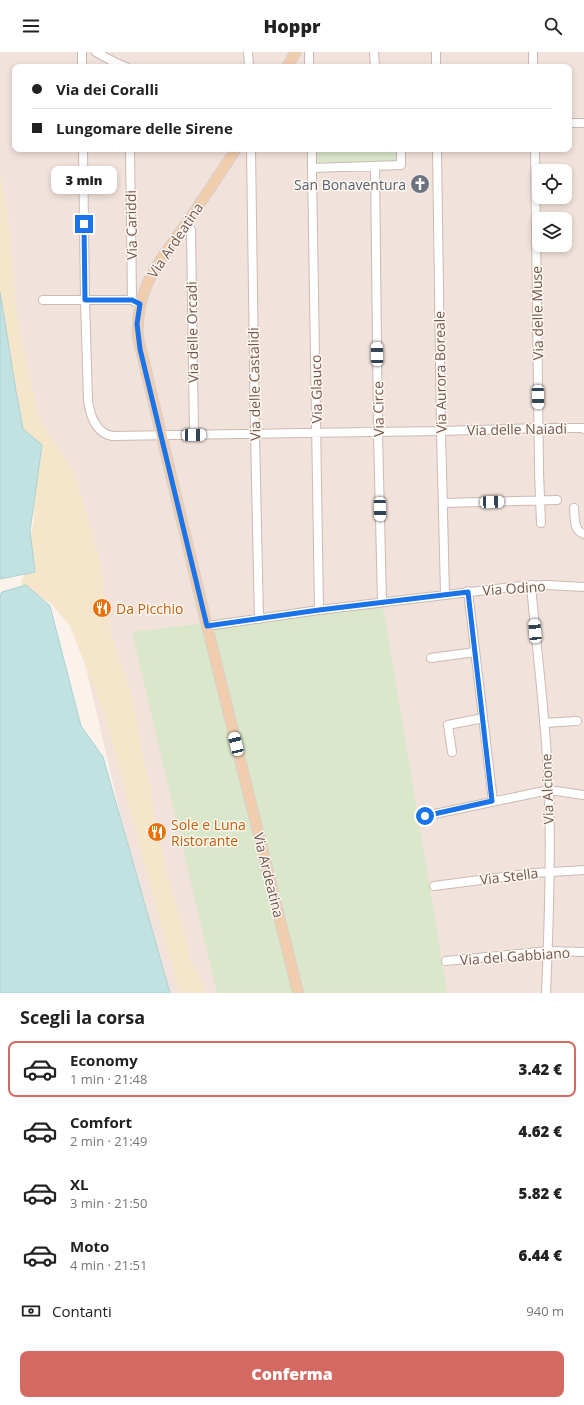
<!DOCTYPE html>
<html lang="it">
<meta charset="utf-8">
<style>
:root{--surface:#fff;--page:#f6f6f6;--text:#222;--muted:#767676;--line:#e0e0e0;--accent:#d46961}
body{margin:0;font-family:"Open Sans",sans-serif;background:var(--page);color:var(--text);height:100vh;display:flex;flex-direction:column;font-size:15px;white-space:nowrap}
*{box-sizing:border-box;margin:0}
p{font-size:13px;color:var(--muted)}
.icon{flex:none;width:22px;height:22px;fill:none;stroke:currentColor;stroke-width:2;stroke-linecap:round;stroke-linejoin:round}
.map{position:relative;height:941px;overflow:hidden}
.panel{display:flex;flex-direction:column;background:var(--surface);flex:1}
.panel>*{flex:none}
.guide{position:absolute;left:12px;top:12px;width:560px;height:88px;border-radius:8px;box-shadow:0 2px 6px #0003;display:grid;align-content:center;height:88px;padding:0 20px;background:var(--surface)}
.tools{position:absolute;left:532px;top:112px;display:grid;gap:8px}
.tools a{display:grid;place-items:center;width:40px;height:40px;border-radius:8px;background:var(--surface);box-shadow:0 2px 6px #0003;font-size:20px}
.end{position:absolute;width:18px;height:18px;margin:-9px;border:5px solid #1a73e8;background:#fff;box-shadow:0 0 0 2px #fff}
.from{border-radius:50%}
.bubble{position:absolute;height:28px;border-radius:8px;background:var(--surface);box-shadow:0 2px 6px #0003;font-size:13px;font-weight:800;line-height:28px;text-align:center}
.car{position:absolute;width:12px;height:24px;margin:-12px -6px;border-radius:5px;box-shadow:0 0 3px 1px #0007;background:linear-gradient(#fff 24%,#345 0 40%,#fff 0 76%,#345 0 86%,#fff 0)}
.guide b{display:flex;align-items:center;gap:14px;height:38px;font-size:15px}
.guide b+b{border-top:1px solid var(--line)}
.guide i{width:10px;height:10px;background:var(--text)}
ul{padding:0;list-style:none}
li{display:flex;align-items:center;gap:12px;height:56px;margin:0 8px 6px;padding:0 12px;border:2px solid transparent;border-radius:8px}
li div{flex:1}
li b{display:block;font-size:15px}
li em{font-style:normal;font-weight:800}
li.current{border-color:var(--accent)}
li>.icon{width:36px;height:36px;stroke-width:1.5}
h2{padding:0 20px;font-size:18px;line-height:48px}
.pay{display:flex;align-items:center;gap:10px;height:44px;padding:0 20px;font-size:15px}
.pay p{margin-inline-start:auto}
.primary-button{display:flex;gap:8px;margin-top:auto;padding:8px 20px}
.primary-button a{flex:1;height:46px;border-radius:8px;background:var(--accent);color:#fff;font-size:16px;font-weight:800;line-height:46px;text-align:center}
header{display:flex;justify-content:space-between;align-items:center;height:52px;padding:0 20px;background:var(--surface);font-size:18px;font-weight:800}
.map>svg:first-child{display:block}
.residential{fill:#f1e3db;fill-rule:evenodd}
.green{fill:#dae7cb}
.sand{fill:#f5e5cb}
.water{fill:#c2e2e2;stroke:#a9d2d2}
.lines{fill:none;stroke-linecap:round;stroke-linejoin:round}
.minor-casing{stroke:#cbbab2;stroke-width:10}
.major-casing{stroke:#d8d0ce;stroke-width:12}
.minor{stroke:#fff;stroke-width:8}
.major{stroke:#f0cdad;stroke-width:10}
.route{stroke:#1a73e8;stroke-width:5}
.labels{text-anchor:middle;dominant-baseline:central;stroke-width:3;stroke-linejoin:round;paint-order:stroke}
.worship-label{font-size:14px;fill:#5b616d;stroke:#fdf7f2;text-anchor:end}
.street-label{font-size:14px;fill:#735851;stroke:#fdf7f2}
.food-label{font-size:14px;fill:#c56008;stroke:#fdf7f2;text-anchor:start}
</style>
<header><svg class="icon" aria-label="menu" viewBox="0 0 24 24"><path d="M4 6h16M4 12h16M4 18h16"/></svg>Hoppr<svg class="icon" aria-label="search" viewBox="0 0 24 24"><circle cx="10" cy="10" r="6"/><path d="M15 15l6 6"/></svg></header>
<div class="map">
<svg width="584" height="941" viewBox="0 0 584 941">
<rect width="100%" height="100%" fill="#faf2eb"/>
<path class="residential" d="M0,0h584v941h-422l-159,-681 13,-5 -7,-83 -9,-49zM15,15h554v82h-554zM539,119h26v26h-26zM539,167h26v26h-26z"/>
<path class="green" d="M312,97h89v16l-89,3z
M382,550l65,390 -5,1h-225l-85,-361z"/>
<path class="sand" d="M0,123l9,49 7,82 11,62 14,54 33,50 26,88 11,73 23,68 10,61 7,28 5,38 5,19 9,37 14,45 5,27 15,29 1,8h-26l-75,-279 -34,-88 -20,-24 -25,-9 -4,-12 3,-5 10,-58 -6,-59 -28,-102z"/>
<path class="water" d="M0,240l16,99 7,38 19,16 -12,86 5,41 -35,7z
M26,533l24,21 31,120 22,31 67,236h-170v-398l2,-3z"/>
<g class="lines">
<defs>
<path id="minor" d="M82,0v15
M96,0l20,11 10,4
M248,0l1,15
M309,0v15
M374,0l1,15
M436,0v15
M533,0v15
M569,71h15
M83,97l2,151 3,100c2,15 8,33 24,36l329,-5 98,-3h44l1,1
M130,97l2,151
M251,97l4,285 4,185
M312,97v19l89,-3v-16
M437,97l4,282 4,163
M535,97l4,319
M375,115l3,265 4,170
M312,116l7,442
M191,178l3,205
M43,248h89l3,2
M539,420l2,51
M443,451l114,-3
M574,456c1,10 -1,22 10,26
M531,533c6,68 15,136 18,205 2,68 0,135 -3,203
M468,539l25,210
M207,574l112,-16 202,-24 26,-1 37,2
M431,606l44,-6
M544,671l33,-2
M452,700l-4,-27 35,-7
M425,764l124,-26 35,5
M434,834l100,-13 50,-3
M446,909l102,-10 36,1"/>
<path id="major" d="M287,15l9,-15
M236,97c-15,23 -30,46 -46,69 -27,39 -55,67 -52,119l69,289 91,367"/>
</defs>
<use href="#minor" class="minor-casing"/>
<use href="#major" class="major-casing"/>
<use href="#minor" class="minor"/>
<use href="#major" class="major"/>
</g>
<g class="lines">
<path class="route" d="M84,172l1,76h47l8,4 -3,20 3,25 67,277 112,-16 149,-18 24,209 -67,15"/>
</g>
<defs>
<symbol id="church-disc" viewBox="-11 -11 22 22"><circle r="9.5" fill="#6b7280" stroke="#fdf7f2"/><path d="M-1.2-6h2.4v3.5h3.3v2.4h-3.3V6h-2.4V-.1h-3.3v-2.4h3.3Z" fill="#fff"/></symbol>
<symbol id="restaurant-disc" viewBox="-11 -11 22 22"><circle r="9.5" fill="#e8710a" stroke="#fdf7f2"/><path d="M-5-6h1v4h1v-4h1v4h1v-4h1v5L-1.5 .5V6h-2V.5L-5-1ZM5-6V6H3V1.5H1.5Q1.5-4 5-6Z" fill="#fff"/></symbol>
</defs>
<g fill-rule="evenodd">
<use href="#church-disc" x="409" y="121" width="22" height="22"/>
<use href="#restaurant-disc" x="91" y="545" width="22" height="22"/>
<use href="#restaurant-disc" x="146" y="769" width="22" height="22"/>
</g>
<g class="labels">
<g class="worship-label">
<text x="406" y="132">San Bonaventura</text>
</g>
<g class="street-label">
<text transform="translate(131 173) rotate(-91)">Via Cariddi</text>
<text transform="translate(175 188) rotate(-56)">Via Ardeatina</text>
<text transform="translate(537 261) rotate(-91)">Via delle Muse</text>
<text transform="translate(192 280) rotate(-91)">Via delle Orcadi</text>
<text transform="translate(440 320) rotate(-91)">Via Aurora Boreale</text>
<text transform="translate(254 332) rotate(-91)">Via delle Castalidi</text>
<text transform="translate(316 337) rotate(-91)">Via Glauco</text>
<text transform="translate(378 357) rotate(-91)">Via Circe</text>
<text transform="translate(517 377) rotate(-1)">Via delle Naiadi</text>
<text transform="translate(514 536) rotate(-4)">Via Odino</text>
<text transform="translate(547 737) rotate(-92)">Via Alcione</text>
<text transform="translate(269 823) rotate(76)">Via Ardeatina</text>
<text transform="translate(509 824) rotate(-7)">Via Stella</text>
<text transform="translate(515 904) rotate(-4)">Via del Gabbiano</text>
</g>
<g class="food-label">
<text x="116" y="556">Da Picchio</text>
<text x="171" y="772">Sole e Luna<tspan x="171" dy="16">Ristorante</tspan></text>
</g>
</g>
</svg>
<div class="tools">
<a><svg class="icon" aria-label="locate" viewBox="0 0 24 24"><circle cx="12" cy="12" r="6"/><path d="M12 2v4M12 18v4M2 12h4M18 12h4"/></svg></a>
<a><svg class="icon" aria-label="layers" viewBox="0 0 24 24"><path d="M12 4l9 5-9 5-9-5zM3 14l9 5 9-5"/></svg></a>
</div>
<i class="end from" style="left:425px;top:764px"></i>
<i class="end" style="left:84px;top:172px"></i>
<div class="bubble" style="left:51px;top:114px;width:66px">3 min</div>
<i class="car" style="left:377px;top:302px;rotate:359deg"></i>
<i class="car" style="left:538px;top:345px;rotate:179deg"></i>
<i class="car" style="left:194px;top:383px;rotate:89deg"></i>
<i class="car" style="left:492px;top:450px;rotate:88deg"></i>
<i class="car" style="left:380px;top:457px;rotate:179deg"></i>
<i class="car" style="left:535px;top:579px;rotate:355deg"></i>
<i class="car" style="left:236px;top:692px;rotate:346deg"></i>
<div class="guide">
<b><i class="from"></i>Via dei Coralli</b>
<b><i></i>Lungomare delle Sirene</b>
</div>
</div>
<section class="panel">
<h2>Scegli la corsa</h2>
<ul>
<li class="current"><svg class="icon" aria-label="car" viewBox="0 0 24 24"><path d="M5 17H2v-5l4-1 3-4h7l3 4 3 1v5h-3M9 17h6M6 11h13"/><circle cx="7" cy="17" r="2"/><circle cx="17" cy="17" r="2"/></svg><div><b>Economy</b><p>1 min · 21:48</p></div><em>3.42 €</em></li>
<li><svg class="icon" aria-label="car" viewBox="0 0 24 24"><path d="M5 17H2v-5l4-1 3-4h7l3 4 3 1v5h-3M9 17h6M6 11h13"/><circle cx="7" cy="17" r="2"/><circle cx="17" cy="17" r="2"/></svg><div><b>Comfort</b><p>2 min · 21:49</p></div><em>4.62 €</em></li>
<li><svg class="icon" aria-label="car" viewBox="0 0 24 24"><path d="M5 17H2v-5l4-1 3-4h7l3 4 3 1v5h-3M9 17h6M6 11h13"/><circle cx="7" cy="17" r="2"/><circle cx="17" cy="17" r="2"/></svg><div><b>XL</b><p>3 min · 21:50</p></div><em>5.82 €</em></li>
<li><svg class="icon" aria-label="car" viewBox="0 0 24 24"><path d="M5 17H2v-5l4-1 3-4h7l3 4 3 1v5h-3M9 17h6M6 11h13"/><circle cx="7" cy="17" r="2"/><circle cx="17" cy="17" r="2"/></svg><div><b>Moto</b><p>4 min · 21:51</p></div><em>6.44 €</em></li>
</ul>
<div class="pay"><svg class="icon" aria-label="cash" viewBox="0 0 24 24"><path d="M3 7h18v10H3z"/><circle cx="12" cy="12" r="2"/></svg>Contanti<p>940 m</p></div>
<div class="primary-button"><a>Conferma</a></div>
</section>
